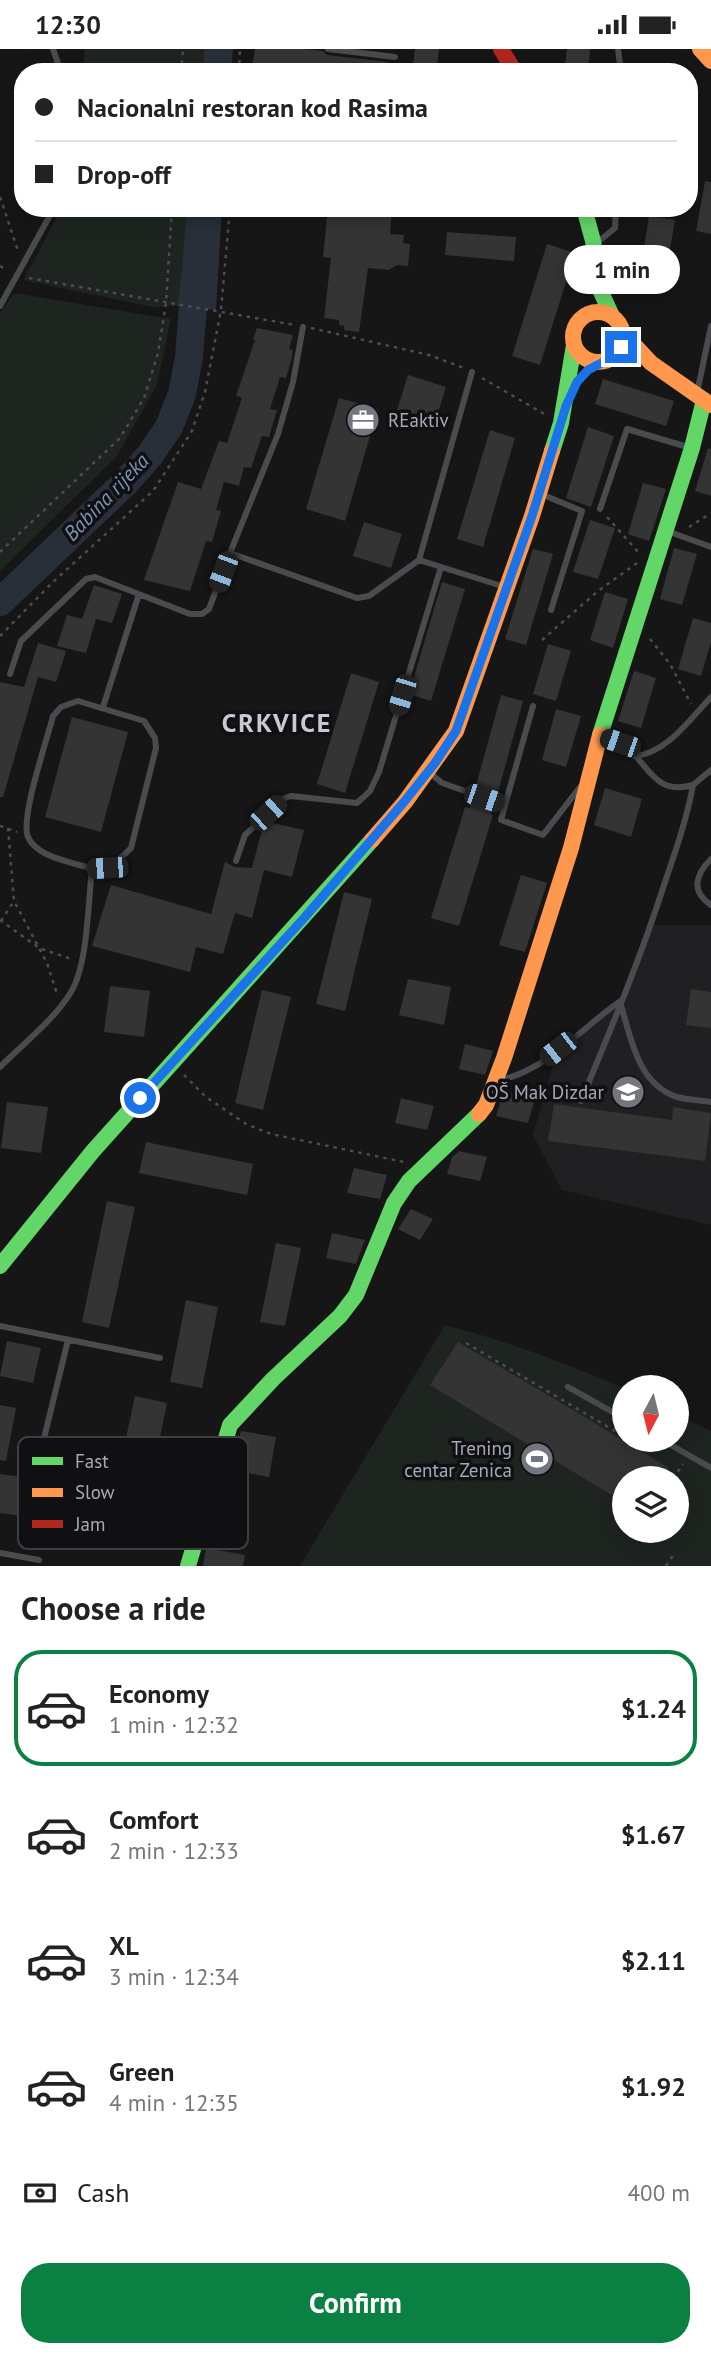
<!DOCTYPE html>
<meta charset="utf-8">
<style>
:root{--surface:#fff;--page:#f6f6f6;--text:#222;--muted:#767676;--line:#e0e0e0;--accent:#0b8043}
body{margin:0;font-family:"PT Sans",sans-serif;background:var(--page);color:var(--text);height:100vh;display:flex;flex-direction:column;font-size:26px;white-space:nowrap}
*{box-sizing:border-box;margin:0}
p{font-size:23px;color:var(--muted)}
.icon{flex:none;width:38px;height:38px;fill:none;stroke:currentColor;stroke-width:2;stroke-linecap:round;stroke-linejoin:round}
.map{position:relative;height:1517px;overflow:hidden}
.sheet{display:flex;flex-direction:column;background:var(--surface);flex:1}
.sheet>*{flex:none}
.top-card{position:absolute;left:14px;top:14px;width:684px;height:154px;border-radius:28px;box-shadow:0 4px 18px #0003;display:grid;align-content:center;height:154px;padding:0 21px;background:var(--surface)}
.needle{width:46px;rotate:187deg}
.fabs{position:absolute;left:612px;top:1326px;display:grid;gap:14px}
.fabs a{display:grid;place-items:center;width:77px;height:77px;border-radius:50%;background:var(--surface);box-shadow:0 4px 18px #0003;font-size:35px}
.end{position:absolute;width:32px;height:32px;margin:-16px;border:9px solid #1a73e8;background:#fff;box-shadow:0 0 0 4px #fff}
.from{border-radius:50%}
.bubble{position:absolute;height:49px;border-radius:24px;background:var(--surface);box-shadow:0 4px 18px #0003;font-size:23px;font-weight:800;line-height:49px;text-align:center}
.car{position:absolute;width:21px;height:42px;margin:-21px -10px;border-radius:9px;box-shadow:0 0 5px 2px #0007;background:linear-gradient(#222 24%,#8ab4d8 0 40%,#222 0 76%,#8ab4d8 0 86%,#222 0)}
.top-card b{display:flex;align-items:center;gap:24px;height:66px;font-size:26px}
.top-card b+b{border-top:2px solid var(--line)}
.top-card i{width:18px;height:18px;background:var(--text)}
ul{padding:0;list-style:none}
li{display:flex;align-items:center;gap:21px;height:116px;margin:0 14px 10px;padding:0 7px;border:4px solid transparent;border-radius:28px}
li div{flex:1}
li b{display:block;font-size:26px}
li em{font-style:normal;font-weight:800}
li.current{border-color:var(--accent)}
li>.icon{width:63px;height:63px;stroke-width:1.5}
h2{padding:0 21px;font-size:32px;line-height:84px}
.pay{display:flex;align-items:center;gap:18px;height:77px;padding:0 21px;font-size:26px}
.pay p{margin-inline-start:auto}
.action{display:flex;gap:14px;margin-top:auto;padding:14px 21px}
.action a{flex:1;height:80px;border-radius:28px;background:var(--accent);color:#fff;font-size:28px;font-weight:800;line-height:80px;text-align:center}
.status{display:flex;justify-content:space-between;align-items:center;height:49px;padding:0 35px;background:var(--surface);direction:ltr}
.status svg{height:19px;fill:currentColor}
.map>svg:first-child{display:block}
.built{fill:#202022}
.green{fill:#1e2520;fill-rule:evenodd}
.water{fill:#282f39}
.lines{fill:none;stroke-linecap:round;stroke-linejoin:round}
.river{stroke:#282f39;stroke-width:28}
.building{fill:#343435}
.path{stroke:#4c4c51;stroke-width:2.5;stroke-dasharray:3.5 5;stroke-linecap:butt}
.lane{stroke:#4a4b4f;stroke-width:6}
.fast{stroke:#63d668;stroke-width:16}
.slow{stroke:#ff974d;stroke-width:16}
.jam{stroke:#b3261e;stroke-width:16}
.route{stroke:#1a73e8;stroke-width:9}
.labels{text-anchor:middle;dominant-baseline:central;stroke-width:7;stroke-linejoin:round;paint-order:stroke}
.poi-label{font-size:19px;fill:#a6a9b8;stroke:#101012;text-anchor:end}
.water-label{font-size:21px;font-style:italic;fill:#7a94b6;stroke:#101012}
.district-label{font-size:26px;font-weight:bold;letter-spacing:2px;fill:#c7c9d4;stroke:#101012}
.key{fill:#101012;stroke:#3d3e44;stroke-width:2}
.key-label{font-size:19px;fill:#a6a9b8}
</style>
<div class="status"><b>12:30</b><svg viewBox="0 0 49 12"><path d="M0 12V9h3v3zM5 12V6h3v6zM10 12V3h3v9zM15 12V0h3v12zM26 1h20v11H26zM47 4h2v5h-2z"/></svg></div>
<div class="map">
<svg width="711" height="1517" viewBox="0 0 711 1517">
<rect width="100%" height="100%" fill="#161616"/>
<path class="built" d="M651,876h60v300l-149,-35 -29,-55 25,-86 66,-51z"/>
<path class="green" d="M85,0h119l-1,23h-120z
M62,159h129l-14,98 -24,1 -130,-27z
M14,244l157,26 -14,65 -40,72 -117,115v-258z
M445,1276c62,16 121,38 180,64v51h52v-25l34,16v135h-411zM625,1430h52v52h-52z"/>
<path class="water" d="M204,0h29l-2,23h-28z
M191,159h31l-6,102 -39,-4z"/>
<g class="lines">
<path class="river" d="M0,553l126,-120 24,-27 19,-28 13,-33 7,-37 12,-149"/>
</g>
<path class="building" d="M255,0h48l20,2 4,4 61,7 -1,10h-136z
M415,0h24l-3,23h-24z
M567,0h23l-2,23h-24z
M705,132l6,1v52l-15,-3z
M328,159h64l-2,26 14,1 -1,8 7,1 -2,22 -11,-1 -8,5 -21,-2 -9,64 -15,-2v-4l-5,-1v-5l-15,-2 7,-60 -8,-1z
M649,167l26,4 -9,52 -25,-4z
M447,183l69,5 -2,24 -69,-6z
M547,195l28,9 -35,112 -28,-9z
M257,279l36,7 -4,14 4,1 -2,11 -5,17 -6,-1 -10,32 7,1 -8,27 -7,-1 -11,32 -7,-1 -5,19 -15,-4 -8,28 5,1 -9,31 -6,-1 -16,50 -46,-11 34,-98 23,7 18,-48 8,2 15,-45 -6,-2 19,-56 -2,-1z
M408,326l38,12 -11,35 -38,-12z
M603,330l71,22 -8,25 -71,-22z
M339,349l39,11 -33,112 -39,-12z
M588,378l26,9 -23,71 -25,-9z
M490,381l25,8 -32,109 -26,-8z
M708,399l3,1v47l-16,-5z
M643,434l23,6 -17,52 -21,-7z
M590,471l25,8 -17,51 -25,-7z
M364,473l38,12 -11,34 -38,-12z
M674,499l23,6 -15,51 -22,-6z
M533,500l20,5 -27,91 -21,-6z
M442,533l23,7 -34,112 -22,-7z
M94,536l28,9 -10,29 -16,-4 -10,34 -29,-7 10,-31 15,4z
M605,543l23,7 -15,49 -23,-8z
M693,569l18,5v19l-10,34 -23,-7z
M38,594l28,8 -10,31 -18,-5 -35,120h-3v-115l24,5z
M548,595l23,7 -15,50 -23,-7z
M634,622l22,7 -15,50 -23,-7z
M351,624l28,9 -34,111 -28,-9z
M501,646l22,6 -26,95 -22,-7z
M556,660l25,7 -15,51 -24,-7z
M72,668l56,15 -27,100 -56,-15z
M605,739l37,11 -11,38 -37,-12z
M472,751l22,7 -3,8h2l-34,111 -28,-8 34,-111 5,1z
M268,773l36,8 -12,47 -28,-7 -12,48 -17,-5 -12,41 -27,-7 -6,25 -98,-26 19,-61 100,29 14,-52 10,5 17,1 11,-42z
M521,826l26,8 -22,69 -26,-7z
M344,843l28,7 -27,112 -29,-7z
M408,930l43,8 -7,38 -45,-10z
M110,937l40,5 -6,46 -40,-5z
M691,940l20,3v36l-25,-3z
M262,941l29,7 -28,113 -28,-7z
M465,995l28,7 -8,24 -26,-6z
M504,1042l31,8 -7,24 -32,-7z
M401,1049l33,8 -7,24 -32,-7z
M7,1053l41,5 -7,46 -40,-5z
M554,1055l118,16 1,-13 38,6 -6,48 -157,-20z
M146,1093l107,22 -6,31 -108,-22z
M459,1102l28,6 -7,24 -33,-7 5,-17z
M354,1119l33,7 -7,24 -33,-6z
M107,1152l28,6 -26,121 -27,-6z
M411,1160l22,10 -13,21 -22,-11z
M332,1184l33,7 -9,24 -30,-6z
M276,1194l25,5 -16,78 -25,-4z
M186,1251l32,7 -16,81 -32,-6z
M7,1292l34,7 -8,35 -33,-7z
M458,1293l120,71 91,55 -7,11h-37v24l-195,-118z
M135,1347l32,7 -17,83 -33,-6z
M0,1356l16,3 -10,53 -6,-1z
M241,1382l35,6 -7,40 -38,-7z
M0,1425l50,7 -6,38 -44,-6z
M206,1499l39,7 -2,11h-40z"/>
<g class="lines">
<path class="path" d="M181,23l2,-23
M239,23l1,-23
M0,148l18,54
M0,217l7,4
M29,229l266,47
M311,279l118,27 35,13
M482,329l64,37
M607,468l33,37
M689,478l22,-14
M0,503l120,-114 24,-40 14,-45 8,-50 6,-95
M0,587l53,-54 100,-91 39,-60 13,-39 16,-82 9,-102
M650,590l20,25 21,40
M542,591l56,-49 39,-28
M0,777l17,6
M8,779l6,73 33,62 10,31
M0,871l39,28 32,11
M1,872l13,-20
M184,1026l22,22 40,27 25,10 133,28
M466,1294l159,94
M629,1391l11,7
M673,1430l10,-15
M666,1517l8,-12"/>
<path class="lane" d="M53,0l8,23
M328,0l67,8
M618,0l3,23
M459,159c17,2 59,11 72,0
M598,193l17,-14 1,-20
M0,257l54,-98
M303,278l-10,55 -15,52 -48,119 127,45 12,-2 50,-36 86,27
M697,344l14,-67
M541,445l41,17 -31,99
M600,460l27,-80 64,19
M667,482l44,16
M419,511l53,-188
M10,625l11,-33 65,-62 9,-2 95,37h12l7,-5 21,-56
M78,652l66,20 11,17 1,10 -25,100c-16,17 -28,24 -52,17 -16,-5 -43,-10 -51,-28 -8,-19 19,-97 25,-121l8,-9z
M103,658l36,-113
M635,707c32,-3 55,-37 76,-59
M430,724l12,10 63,22 28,-99
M693,736l18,-15
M505,756l-4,15 42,15 37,-48
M711,810c-15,15 -21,32 0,46
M236,812l9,-26 40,-37 6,-2 66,7 13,-12 9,-19 62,-205
M621,956c10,34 17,79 56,92 11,3 23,3 34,5
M0,1018c23,-23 54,-47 71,-75 17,-28 17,-90 21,-123
M501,1031c48,-11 82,-54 121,-80
M581,1052c30,-72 60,-144 84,-219 11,-32 22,-64 28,-97 -42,12 -44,-26 -74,-42 -5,-3 -11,-4 -16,-6
M0,1277l160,32
M568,1338l57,32
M662,1391l49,28
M37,1418l31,-127
M0,1504l39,7"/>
<path class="fast" d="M584,159l9,33 8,51 11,24
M552,402l9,-28 13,-78
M600,686l92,-287 12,-48
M0,1217l93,-115 279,-311
M188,1517l42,-141 43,-46 67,-63 16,-21 38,-92 15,-22 70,-67"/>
<path class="slow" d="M700,0l11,12
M573 288a25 25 0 1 1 50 0a25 25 0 1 1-50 0Z
M623,284l28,30 60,42
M372,791l33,-38 51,-71 76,-215 20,-65
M479,1065l7,-9 18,-47 67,-210 29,-113"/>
<path class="jam" d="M501,0l14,23"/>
</g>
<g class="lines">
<path class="route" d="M140,1049l165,-181 99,-115 31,-39 21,-32 76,-215 34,-110 11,-24 11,-12 23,-12 10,-11"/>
</g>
<defs>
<symbol id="office-disc" viewBox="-11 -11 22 22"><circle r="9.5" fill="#74767f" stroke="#101012"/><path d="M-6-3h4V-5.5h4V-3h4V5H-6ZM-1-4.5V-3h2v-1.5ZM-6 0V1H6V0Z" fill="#fff"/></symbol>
<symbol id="school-disc" viewBox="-11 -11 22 22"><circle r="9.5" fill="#74767f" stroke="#101012"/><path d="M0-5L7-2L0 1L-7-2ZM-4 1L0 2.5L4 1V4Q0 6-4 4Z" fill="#fff"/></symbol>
<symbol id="stadium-disc" viewBox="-11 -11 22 22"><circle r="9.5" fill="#74767f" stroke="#101012"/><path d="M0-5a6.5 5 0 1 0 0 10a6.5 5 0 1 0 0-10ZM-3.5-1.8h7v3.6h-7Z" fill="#fff"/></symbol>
</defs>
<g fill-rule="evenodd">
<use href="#office-disc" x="344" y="352" width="38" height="38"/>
<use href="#school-disc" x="609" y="1024" width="38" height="38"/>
<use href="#stadium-disc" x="518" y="1391" width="38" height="38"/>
</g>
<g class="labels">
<g class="poi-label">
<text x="388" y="371" text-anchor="start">REaktiv</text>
<text x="604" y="1043">OŠ Mak Dizdar</text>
<text x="512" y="1399">Trening<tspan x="512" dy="22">centar Zenica</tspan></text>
</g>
<g class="water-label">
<text transform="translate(106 448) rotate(-46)">Babina rijeka</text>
</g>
<g class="district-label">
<text x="277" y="673">CRKVICE</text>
</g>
</g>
<rect x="18" y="1388" width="230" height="112" rx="10" class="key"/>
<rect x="32" y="1408" width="31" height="8" fill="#63d668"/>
<rect x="32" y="1439" width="31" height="9" fill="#ff974d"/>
<rect x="32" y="1471" width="31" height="8" fill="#b3261e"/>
<g class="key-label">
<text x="75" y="1419">Fast</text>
<text x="75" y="1450">Slow</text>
<text x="75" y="1482">Jam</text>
</g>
</svg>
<div class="fabs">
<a><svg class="needle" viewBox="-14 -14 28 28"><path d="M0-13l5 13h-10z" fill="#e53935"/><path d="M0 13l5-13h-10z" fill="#767676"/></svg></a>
<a><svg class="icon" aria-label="layers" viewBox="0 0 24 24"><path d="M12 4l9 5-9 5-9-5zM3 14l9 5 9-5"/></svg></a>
</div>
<i class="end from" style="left:140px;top:1049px"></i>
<i class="end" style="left:621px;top:298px"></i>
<div class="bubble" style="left:564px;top:196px;width:116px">1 min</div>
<i class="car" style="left:223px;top:523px;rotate:201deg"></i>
<i class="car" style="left:402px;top:646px;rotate:197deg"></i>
<i class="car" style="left:620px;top:694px;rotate:289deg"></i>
<i class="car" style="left:484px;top:749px;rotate:109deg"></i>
<i class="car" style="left:268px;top:764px;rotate:48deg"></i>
<i class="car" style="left:107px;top:819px;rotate:267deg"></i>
<i class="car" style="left:558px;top:1000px;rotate:232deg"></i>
<div class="top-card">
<b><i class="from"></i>Nacionalni restoran kod Rasima</b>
<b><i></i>Drop-off</b>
</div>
</div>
<section class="sheet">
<h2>Choose a ride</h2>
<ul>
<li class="current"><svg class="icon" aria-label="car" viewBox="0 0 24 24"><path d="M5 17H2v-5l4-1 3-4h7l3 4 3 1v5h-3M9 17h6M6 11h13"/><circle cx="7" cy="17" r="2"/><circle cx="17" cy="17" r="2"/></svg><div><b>Economy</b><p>1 min · 12:32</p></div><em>$1.24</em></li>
<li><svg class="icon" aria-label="car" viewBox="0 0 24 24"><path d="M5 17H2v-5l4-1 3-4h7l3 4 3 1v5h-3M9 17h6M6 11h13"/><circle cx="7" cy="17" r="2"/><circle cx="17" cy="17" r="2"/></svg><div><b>Comfort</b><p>2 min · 12:33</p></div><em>$1.67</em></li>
<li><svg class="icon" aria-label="car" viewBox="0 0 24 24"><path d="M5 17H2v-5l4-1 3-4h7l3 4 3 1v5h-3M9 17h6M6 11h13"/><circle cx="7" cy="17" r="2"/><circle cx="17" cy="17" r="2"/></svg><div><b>XL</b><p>3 min · 12:34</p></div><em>$2.11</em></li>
<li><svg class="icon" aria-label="car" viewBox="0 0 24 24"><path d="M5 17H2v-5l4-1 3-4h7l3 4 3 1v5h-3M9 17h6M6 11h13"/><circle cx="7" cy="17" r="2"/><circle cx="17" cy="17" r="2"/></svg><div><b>Green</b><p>4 min · 12:35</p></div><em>$1.92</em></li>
</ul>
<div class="pay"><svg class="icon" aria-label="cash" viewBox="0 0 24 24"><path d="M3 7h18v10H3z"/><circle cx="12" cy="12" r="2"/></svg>Cash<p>400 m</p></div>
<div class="action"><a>Confirm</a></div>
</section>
